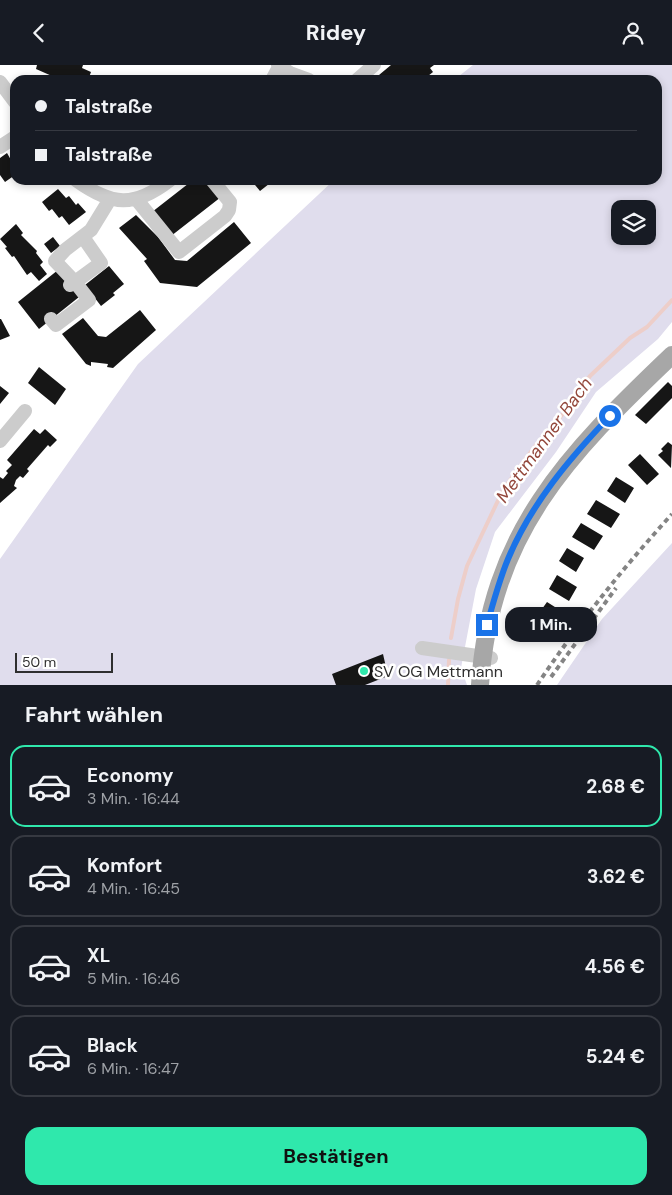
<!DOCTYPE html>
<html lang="de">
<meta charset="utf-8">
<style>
:root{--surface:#171b24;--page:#242831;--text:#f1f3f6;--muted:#9ea1a6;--line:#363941;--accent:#2fe8ac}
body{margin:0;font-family:"DM Sans",sans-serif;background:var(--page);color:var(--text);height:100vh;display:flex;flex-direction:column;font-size:19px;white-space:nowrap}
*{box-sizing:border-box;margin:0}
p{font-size:16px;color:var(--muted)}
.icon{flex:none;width:28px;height:28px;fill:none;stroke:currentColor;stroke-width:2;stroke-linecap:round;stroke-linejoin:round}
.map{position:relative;height:620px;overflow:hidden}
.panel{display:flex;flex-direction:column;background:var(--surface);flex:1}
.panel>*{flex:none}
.guide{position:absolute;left:10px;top:10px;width:652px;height:110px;border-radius:15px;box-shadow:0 2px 8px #0003;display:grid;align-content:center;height:110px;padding:0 25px;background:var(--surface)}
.fabs{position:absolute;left:611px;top:135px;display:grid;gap:10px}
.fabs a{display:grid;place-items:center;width:45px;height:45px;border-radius:10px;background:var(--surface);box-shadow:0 2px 8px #0003;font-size:25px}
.scale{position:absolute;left:15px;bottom:12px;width:98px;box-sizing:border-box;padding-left:5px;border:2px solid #2f2f2f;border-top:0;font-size:14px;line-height:18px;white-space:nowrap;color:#2f2f2f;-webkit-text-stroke:4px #fff;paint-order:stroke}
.end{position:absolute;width:22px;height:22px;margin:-11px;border:6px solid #1a73e8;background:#fff;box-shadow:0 0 0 2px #fff}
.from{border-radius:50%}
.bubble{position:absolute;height:35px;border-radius:15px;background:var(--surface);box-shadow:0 2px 8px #0003;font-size:16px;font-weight:700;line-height:35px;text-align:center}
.guide b{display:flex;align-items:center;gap:18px;height:48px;font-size:19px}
.guide b+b{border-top:1px solid var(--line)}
.guide i{width:12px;height:12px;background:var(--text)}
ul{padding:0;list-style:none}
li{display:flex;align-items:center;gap:15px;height:82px;margin:0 10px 8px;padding:0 15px;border:2px solid var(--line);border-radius:15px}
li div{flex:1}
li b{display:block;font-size:19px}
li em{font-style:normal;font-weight:700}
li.selected{border-color:var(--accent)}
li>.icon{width:45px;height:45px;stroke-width:1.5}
h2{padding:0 25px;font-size:22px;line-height:60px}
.action{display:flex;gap:10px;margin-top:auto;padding:10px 25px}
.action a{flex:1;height:58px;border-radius:15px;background:var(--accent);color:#111;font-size:20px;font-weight:700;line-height:58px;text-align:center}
header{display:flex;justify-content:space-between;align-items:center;height:65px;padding:0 25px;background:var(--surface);font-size:22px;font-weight:700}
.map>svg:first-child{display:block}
.green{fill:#e0dded;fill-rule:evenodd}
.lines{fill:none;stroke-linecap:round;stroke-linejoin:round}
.stream{stroke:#edcec9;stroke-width:4}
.building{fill:#161616}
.minor{stroke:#ccc;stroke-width:14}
.major{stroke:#a7a7a7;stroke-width:18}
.rail{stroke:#848484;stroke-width:4;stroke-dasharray:5 4;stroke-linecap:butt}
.route{stroke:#1a73e8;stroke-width:6}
.poi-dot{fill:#2fe8ac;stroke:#fff;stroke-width:2}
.labels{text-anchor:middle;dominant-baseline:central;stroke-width:5;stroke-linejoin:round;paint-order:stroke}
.poi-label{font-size:16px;fill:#2f2f2f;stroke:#fff;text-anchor:start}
.water-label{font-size:18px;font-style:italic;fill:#93473b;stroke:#fff}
</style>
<header><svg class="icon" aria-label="back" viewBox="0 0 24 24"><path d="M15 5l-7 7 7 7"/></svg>Ridey<svg class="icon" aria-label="person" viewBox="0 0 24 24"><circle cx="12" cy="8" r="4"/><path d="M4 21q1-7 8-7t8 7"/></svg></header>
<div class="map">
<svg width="672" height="620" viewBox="0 0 672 620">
<rect width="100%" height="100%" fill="#fff"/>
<path class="green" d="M473,0h199v257l-14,17 -62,53 -40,60 -61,80 -19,57 -15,79 6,17h-467v-126l138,-195 196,-184h324v-100h-204zM620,144h28v27h-28z
M672,478v142h-115l45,-66z"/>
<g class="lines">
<path class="stream" d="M451,573l7,-39 9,-33 36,-76 33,-45 32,-37 22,-32 40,-38 17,-11 25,-27
M448,620l1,-25"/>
</g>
<path class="building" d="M37,0h46l-1,3 9,4 -3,8h-27l-25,-11z
M391,0h43l-4,3 3,4 -10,8h-50z
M7,88l4,7 4,-3v18l-10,7 -5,-7v-17z
M193,115h14l14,17 -50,39 -19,-24z
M251,115h23l-14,11z
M58,124l8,9 3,-2 7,9 2,-2 8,9 -17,13 -7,-9 -3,2 -7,-9 -3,2 -7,-9z
M136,150l22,22 17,23 12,1 47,-39 17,21 -54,44 -37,-4 -16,-22 3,-2 -28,-31z
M16,159l7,9 -2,2 16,16 -1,2 7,9 -3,3 7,9 -8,7 -8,-9 -4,3 -13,-19 -2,1 -7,-9 2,-1 -7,-8z
M53,172l7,9 -9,7 -7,-9z
M109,201l15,18 -11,9 2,2 -14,11 -16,-21z
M58,205l21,27 -40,32 -21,-27z
M140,245l16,20 -43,38 -6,-1 1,-3 -17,-2v4l-5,-2 -24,-30 21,-16 15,18 8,1z
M0,254h1l9,17 -10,4z
M39,302l27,22 -11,16 -27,-22z
M668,317l4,4v12l-26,26 -11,-9z
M0,321l9,7 -9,11z
M34,364l6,5 5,-5 12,11 -7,7 -2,-2 -21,24 2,2 -6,7 -3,-2 -4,4 -2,6 3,2 -17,15v-26l3,2 5,-6 -2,-2 6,-6 -5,-5z
M668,377l4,3 -1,23 -13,-13 5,-4 -2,-2z
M640,389l19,20 -12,11 -19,-20z
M616,412l18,11 -9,15 -18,-12z
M596,435l24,14 -9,14 -24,-14z
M581,458l22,13 -9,14 -22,-13z
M567,483l17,10 -8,14 -17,-11z
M557,510l20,12 -8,14 -20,-12z
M547,537l19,12 -9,15 -20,-13z
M383,589l5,22 -23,9h-29l-4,-11z"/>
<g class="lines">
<path class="minor" d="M278,0l12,8 19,7
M272,15l7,-13 5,-2
M357,15l17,-15
M0,17l15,20
M0,82l15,-10
M76,115c36,26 58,28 94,0
M137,135l42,52 46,-36 4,-6 1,-8 -18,-22
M83,172l18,26 -26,19 -20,-21 10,-11 26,-20 19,-31
M51,254l5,6 33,-25 -14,-18 -5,3
M0,376l25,-30
M422,583l69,10"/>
<path class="major" d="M480,620c10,-152 88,-231 192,-330"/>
<path class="rail" d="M551,612l65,-89
M537,620c41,-61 86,-117 135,-171"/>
</g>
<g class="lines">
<path class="route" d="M487,560c6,-22 12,-44 21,-66 23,-55 61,-100 102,-143"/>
</g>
<circle class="poi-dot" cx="364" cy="606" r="5"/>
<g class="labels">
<g class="poi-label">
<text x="374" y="606">SV OG Mettmann</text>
</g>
<g class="water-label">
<text transform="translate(544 375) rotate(-54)">Mettmanner Bach</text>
</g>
</g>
</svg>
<div class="fabs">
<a><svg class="icon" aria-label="layers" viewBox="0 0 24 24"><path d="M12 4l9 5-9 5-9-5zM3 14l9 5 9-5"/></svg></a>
</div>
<div class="scale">50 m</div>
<i class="end from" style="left:610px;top:351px"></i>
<i class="end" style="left:487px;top:560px"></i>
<div class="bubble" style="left:505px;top:542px;width:92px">1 Min.</div>
<div class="guide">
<b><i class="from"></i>Talstraße</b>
<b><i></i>Talstraße</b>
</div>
</div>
<section class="panel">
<h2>Fahrt wählen</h2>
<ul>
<li class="selected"><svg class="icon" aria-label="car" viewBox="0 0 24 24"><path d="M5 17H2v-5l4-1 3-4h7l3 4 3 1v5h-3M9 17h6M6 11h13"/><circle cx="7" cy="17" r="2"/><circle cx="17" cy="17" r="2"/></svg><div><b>Economy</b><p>3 Min. · 16:44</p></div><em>2.68 €</em></li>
<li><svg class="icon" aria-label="car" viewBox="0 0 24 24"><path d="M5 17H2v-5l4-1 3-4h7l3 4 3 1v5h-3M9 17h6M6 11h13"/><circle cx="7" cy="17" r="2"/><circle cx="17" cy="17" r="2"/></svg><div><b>Komfort</b><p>4 Min. · 16:45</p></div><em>3.62 €</em></li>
<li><svg class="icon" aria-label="car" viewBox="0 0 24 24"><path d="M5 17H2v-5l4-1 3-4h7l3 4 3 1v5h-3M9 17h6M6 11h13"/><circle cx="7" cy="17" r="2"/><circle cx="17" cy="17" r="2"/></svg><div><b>XL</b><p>5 Min. · 16:46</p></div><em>4.56 €</em></li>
<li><svg class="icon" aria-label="car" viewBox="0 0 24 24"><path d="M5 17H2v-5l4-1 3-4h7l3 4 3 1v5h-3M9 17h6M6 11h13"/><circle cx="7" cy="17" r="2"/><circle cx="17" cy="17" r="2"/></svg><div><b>Black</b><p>6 Min. · 16:47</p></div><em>5.24 €</em></li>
</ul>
<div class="action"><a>Bestätigen</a></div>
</section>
